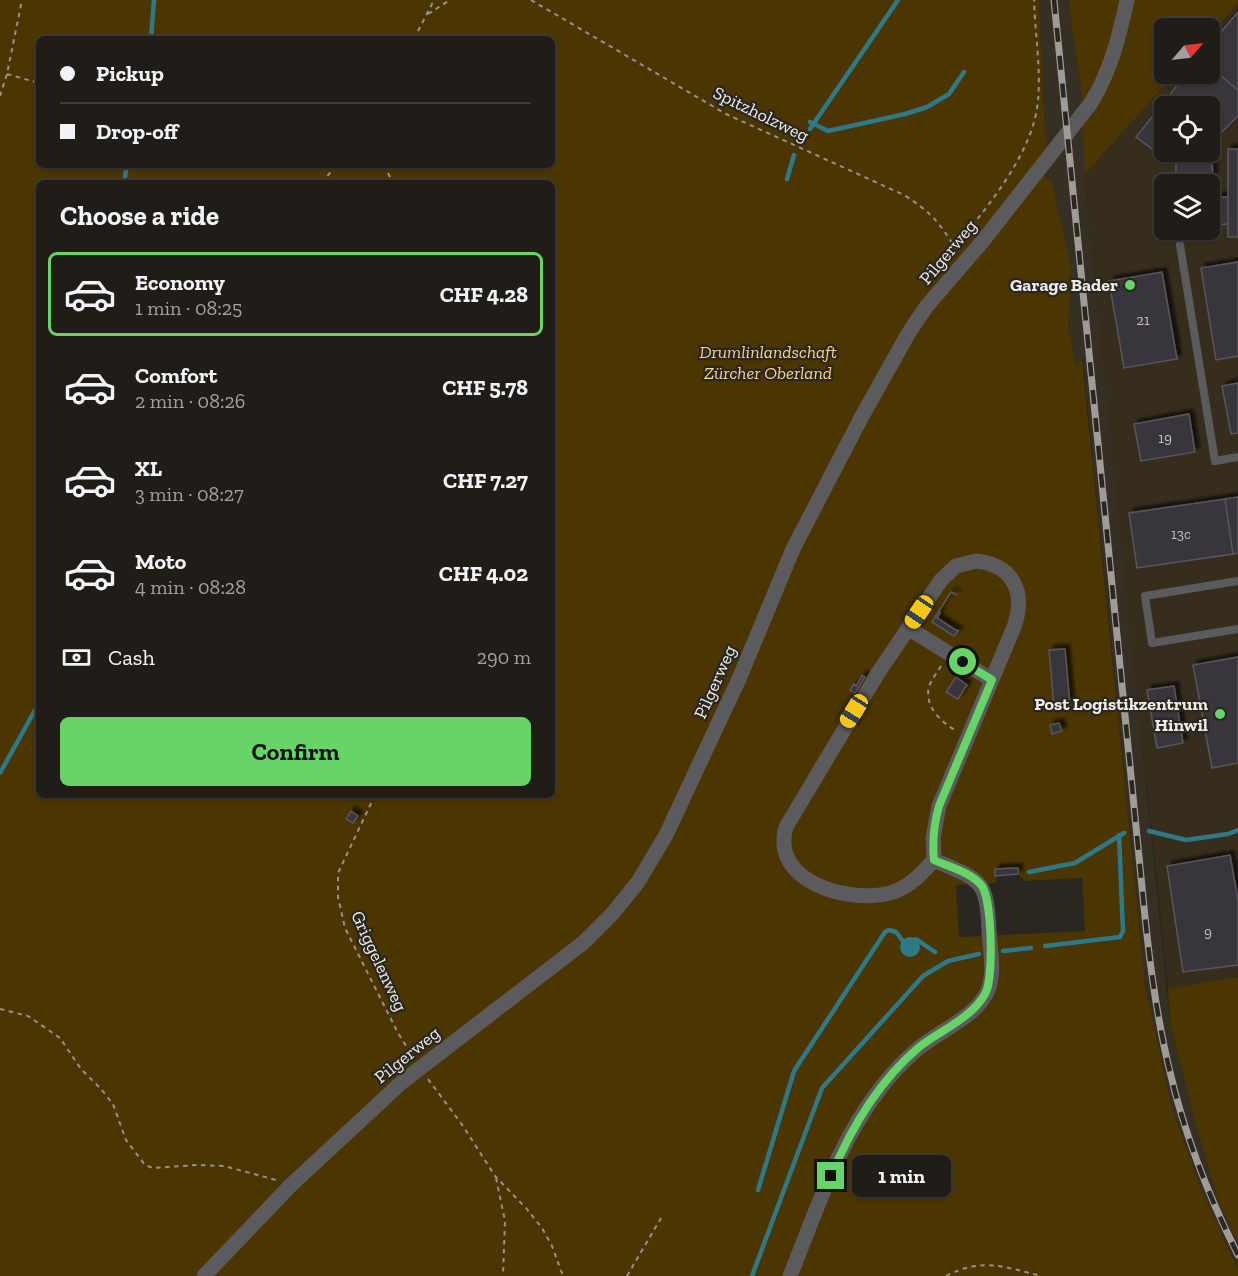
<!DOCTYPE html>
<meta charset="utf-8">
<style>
:root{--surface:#201c18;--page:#282521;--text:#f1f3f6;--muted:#a2a1a2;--line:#3d3a37;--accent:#66d466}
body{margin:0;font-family:"Zilla Slab",serif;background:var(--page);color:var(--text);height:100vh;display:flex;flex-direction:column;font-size:22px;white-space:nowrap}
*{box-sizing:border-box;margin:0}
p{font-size:20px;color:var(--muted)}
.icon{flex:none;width:33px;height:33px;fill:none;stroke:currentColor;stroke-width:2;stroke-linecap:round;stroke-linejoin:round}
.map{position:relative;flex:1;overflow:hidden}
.sheet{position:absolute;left:36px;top:180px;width:519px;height:618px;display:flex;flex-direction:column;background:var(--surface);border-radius:9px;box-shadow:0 2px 4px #0004,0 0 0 2px var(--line)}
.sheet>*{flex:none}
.guide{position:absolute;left:36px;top:36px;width:519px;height:132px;border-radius:9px;box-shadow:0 2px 4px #0004,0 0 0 2px var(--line);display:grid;align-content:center;height:132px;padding:0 24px;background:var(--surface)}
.needle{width:39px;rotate:62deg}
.controls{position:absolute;left:1154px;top:18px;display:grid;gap:12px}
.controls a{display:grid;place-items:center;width:66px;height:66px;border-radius:9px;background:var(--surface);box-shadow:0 2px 4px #0004,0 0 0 2px var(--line);font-size:30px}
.end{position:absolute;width:27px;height:27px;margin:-14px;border:8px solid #66d466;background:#111;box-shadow:0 0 0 3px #111}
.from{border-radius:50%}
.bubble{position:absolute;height:42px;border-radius:9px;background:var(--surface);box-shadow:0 2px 4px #0004,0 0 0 2px var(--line);font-size:20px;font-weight:700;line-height:42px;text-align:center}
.car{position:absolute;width:18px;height:36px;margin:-18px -9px;border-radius:8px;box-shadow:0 0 4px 2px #0007;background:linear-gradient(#f5c518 24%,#345 0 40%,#f5c518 0 76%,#345 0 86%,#f5c518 0)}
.guide b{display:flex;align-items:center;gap:21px;height:57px;font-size:22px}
.guide b+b{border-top:2px solid var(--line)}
.guide i{width:15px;height:15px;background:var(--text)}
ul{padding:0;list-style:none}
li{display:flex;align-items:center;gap:18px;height:84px;margin:0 12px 9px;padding:0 12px;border:3px solid transparent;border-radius:9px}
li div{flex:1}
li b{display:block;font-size:22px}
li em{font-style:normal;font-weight:700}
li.on{border-color:var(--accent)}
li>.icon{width:54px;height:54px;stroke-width:1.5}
h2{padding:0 24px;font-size:27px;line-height:72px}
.pay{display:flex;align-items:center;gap:15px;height:66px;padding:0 24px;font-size:22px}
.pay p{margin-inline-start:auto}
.primary-button{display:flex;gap:12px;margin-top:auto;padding:12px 24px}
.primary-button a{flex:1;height:69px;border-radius:9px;background:var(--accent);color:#111;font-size:24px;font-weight:700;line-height:69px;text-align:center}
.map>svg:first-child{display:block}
.built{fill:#362f23}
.industrial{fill:#362d1d;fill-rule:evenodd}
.green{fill:#4b3501;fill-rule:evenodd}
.water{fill:#2e7987}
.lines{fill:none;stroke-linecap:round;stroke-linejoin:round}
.stream{stroke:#2e7987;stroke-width:4.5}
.building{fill:#39363c;stroke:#59555d;stroke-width:1.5;filter:url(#shadow)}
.path{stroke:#95918d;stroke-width:2;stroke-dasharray:4.5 4.5;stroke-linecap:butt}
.service{stroke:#5b5a5d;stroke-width:8}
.minor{stroke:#5b5a5d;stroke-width:15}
.rail-casing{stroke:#9f9c97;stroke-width:7}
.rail{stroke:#2a2620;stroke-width:4.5;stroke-dasharray:14;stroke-linecap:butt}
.route{stroke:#66d466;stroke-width:8}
.poi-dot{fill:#66d466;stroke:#2a2620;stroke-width:2}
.labels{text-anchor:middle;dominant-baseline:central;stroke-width:4.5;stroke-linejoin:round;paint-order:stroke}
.number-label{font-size:15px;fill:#c2bfbe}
.street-label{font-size:18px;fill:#f0ede9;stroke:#2a2620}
.poi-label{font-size:18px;font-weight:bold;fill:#f0ede9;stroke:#2a2620;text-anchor:end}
.park-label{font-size:18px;font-style:italic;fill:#fad38c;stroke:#2a2620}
</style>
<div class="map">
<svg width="1238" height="1276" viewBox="0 0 1238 1276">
<defs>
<filter id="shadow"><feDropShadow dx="4.5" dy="-4.5" stdDeviation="1.5" flood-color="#0009"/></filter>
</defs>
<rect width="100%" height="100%" fill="#2a2620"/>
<path class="built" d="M1039,0h29l13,88 6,110 83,825 28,109 21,72 19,39v26l-38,-82 -29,-83 -26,-120 -62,-624 -7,5 -8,-38 3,-60 -29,-92 8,-18 -5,-24z"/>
<path class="industrial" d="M1238,4v973l-70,12 -17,-167 -19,-166 -47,-482 90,-100h34v-38zM1164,106h45v46h-45zM1164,184h45v46h-45z"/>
<path class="green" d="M0,0h1039l6,133 5,24 -8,17 10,9 19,84 -3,60 8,38 6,-6 63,625 26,120 29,83 38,82v7h-1238zM39,39h513v126h-513zM39,183h513v612h-513zM1017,868l1,6 7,7 57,-3 3,53 -126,6 -3,-52 40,-2 -1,-14z
M1068,0h170v4l-29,32v-8h-45v46h11l-90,100 -4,-86z
M1238,977v266l-19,-39 -21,-72 -28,-109 -2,-34z"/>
<path class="water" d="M900 947a10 10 0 1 1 20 0a10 10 0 1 1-20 0Z"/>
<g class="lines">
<path class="stream" d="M151,39l3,-39
M810,122l18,9 77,-17 22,-7 22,-13 15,-22
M810,129l88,-129
M787,179l7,-24
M124,183l3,-18
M0,773l39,-70
M1149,831l37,9 42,-6 10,-4
M1029,872l46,-9 49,-30
M916,939l19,13
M1045,946l75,-9 3,-6 -4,-96
M1003,951l28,-3
M758,1190l36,-119 91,-139 4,-2 7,2 6,8
M752,1276l70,-188 101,-112 25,-15 31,-7"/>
</g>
<path class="building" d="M1238,12v78l-29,-24v-20z
M1209,66l29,24v26l-19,19 -10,-8v-21h-45v29l-12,14 -16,-12 50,-63h23z
M1228,149h10v88h-10z
M1212,151l1,46h15v27l-19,1v-41h-33v-32z
M1238,262v94l-22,4 -15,-92z
M1162,272l15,87 -53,9 -15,-87z
M1238,383v50l-7,1 -9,-48z
M1189,414l6,38 -54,9 -7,-37z
M1238,497v56l-5,1 -8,-55z
M1225,499l8,55 -96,14 -8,-55z
M951,592l-12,19 1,2 -3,5 20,13 2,-1 -5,6 -22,-14 19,-30 6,3z
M1065,649l5,56 -16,2 -5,-57z
M1238,657v106l-26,5 -19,-103z
M861,675l4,2 -10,16 -5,-3 4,-6 2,2 6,-10z
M956,677l11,8 -9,14 -12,-7z
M1174,686l9,57 -26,5 -10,-58z
M1059,723l3,8 -10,3 -2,-9z
M351,811l7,5 -5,7 -7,-4z
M1230,855l8,45v65l-55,7 -16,-106z
M1018,868v6l-23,2v-7z"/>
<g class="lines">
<path class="path" d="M531,0l195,114 178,81c27,17 35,27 52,54
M428,14l22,-14
M414,39l20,-39
M7,74l32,9
M0,96l7,-22 15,-74
M384,165l9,18
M322,183l14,-18
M955,247c32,-40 78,-93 83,-146 3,-31 -3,-69 -4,-101
M941,666c-4,7 -10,14 -12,21 -5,19 12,35 26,43
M375,795l-37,78v24l7,31 53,105 15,24
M0,1009l28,7 32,22 21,31 20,20 12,15 13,36 19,25 8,3 44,-3 27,1 52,14
M428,1079l35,47 32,50 31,32 16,20 10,18 11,30
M496,1178l9,43 -2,55
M627,1276l34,-58
M946,1276c38,-19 57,-9 96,0"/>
<path class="service" d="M1180,245l35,216 23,-4
M1238,581l-93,15 7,47 86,-14"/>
<path class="minor" d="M976,561c38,4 50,32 38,66l-75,179 -6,32 1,22c-13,14 -25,28 -44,33 -41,11 -120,-11 -104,-66l92,-154 63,-93 15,-14z
M908,628l84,52
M204,1276l87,-91 111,-103 181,-139 30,-30 25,-31 28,-47 73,-156 54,-130 68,-131 47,-84 18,-27 56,-65 109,-139c20,-33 28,-66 36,-103
M790,1276c22,-54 43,-118 75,-166 15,-23 33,-45 54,-62 21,-18 58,-31 69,-58 7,-18 2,-41 1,-59 -2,-54 -9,-50 -55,-71"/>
<defs>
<path id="rail" d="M1054,0l88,887c6,62 13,124 28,185 15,64 39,125 68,183"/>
</defs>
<use href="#rail" class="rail-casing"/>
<use href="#rail" class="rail"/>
</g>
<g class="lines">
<path class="route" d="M831,1176c20,-48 47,-94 87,-128 21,-17 53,-29 67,-54 9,-15 7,-93 -3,-108 -11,-14 -33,-19 -48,-26 -2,-19 0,-36 5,-54l53,-126 -29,-18"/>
</g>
<g class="poi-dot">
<circle cx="1130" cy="285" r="6"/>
<circle cx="1220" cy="714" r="6"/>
</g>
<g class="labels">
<g class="number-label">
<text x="1143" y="320">21</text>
<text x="1165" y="438">19</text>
<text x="1181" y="534">13c</text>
<text x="1208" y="932">9</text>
</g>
<g class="street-label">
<text transform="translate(761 114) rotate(26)">Spitzholzweg</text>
<text transform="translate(948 252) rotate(-50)">Pilgerweg</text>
<text transform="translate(715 682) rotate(-66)">Pilgerweg</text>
<text transform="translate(379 961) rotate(65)">Griggelenweg</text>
<text transform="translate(407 1055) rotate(-39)">Pilgerweg</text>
</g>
<g class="poi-label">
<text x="1118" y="285">Garage Bader</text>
<text x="1208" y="704">Post Logistikzentrum<tspan x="1208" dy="21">Hinwil</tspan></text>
</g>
<g class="park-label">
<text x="768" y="352">Drumlinlandschaft<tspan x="768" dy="21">Zürcher Oberland</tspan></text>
</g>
</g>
</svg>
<div class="controls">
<a><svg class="needle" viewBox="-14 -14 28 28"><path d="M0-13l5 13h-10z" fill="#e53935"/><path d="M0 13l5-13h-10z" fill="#a2a1a2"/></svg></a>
<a><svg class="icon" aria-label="locate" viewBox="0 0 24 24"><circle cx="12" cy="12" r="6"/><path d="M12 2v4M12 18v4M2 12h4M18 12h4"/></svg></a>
<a><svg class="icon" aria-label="layers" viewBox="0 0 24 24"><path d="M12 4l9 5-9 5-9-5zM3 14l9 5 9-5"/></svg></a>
</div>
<i class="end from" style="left:963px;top:662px"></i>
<i class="end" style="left:831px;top:1176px"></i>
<div class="bubble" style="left:852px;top:1155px;width:99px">1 min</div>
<i class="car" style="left:919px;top:612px;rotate:214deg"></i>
<i class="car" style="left:854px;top:711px;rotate:212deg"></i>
<div class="guide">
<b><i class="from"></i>Pickup</b>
<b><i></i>Drop-off</b>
</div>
<section class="sheet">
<h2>Choose a ride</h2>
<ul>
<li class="on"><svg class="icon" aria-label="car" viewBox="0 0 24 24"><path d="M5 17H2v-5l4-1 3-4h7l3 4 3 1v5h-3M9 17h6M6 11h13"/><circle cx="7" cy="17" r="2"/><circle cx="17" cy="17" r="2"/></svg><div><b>Economy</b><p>1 min · 08:25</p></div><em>CHF 4.28</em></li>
<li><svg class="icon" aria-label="car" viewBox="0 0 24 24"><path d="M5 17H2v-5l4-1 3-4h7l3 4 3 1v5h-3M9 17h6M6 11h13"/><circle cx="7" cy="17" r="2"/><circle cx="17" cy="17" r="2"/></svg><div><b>Comfort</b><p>2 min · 08:26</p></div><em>CHF 5.78</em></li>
<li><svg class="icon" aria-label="car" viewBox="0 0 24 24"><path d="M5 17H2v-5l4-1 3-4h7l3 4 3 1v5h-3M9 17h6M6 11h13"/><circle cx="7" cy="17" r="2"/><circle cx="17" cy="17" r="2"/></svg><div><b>XL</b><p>3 min · 08:27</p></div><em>CHF 7.27</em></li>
<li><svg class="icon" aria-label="car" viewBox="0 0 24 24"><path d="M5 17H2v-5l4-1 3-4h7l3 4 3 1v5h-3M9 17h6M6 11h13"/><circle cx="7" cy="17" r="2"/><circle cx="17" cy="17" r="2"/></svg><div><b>Moto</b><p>4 min · 08:28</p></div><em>CHF 4.02</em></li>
</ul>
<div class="pay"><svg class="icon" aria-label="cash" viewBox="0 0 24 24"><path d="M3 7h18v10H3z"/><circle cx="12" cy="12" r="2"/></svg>Cash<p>290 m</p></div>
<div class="primary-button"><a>Confirm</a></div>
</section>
</div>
